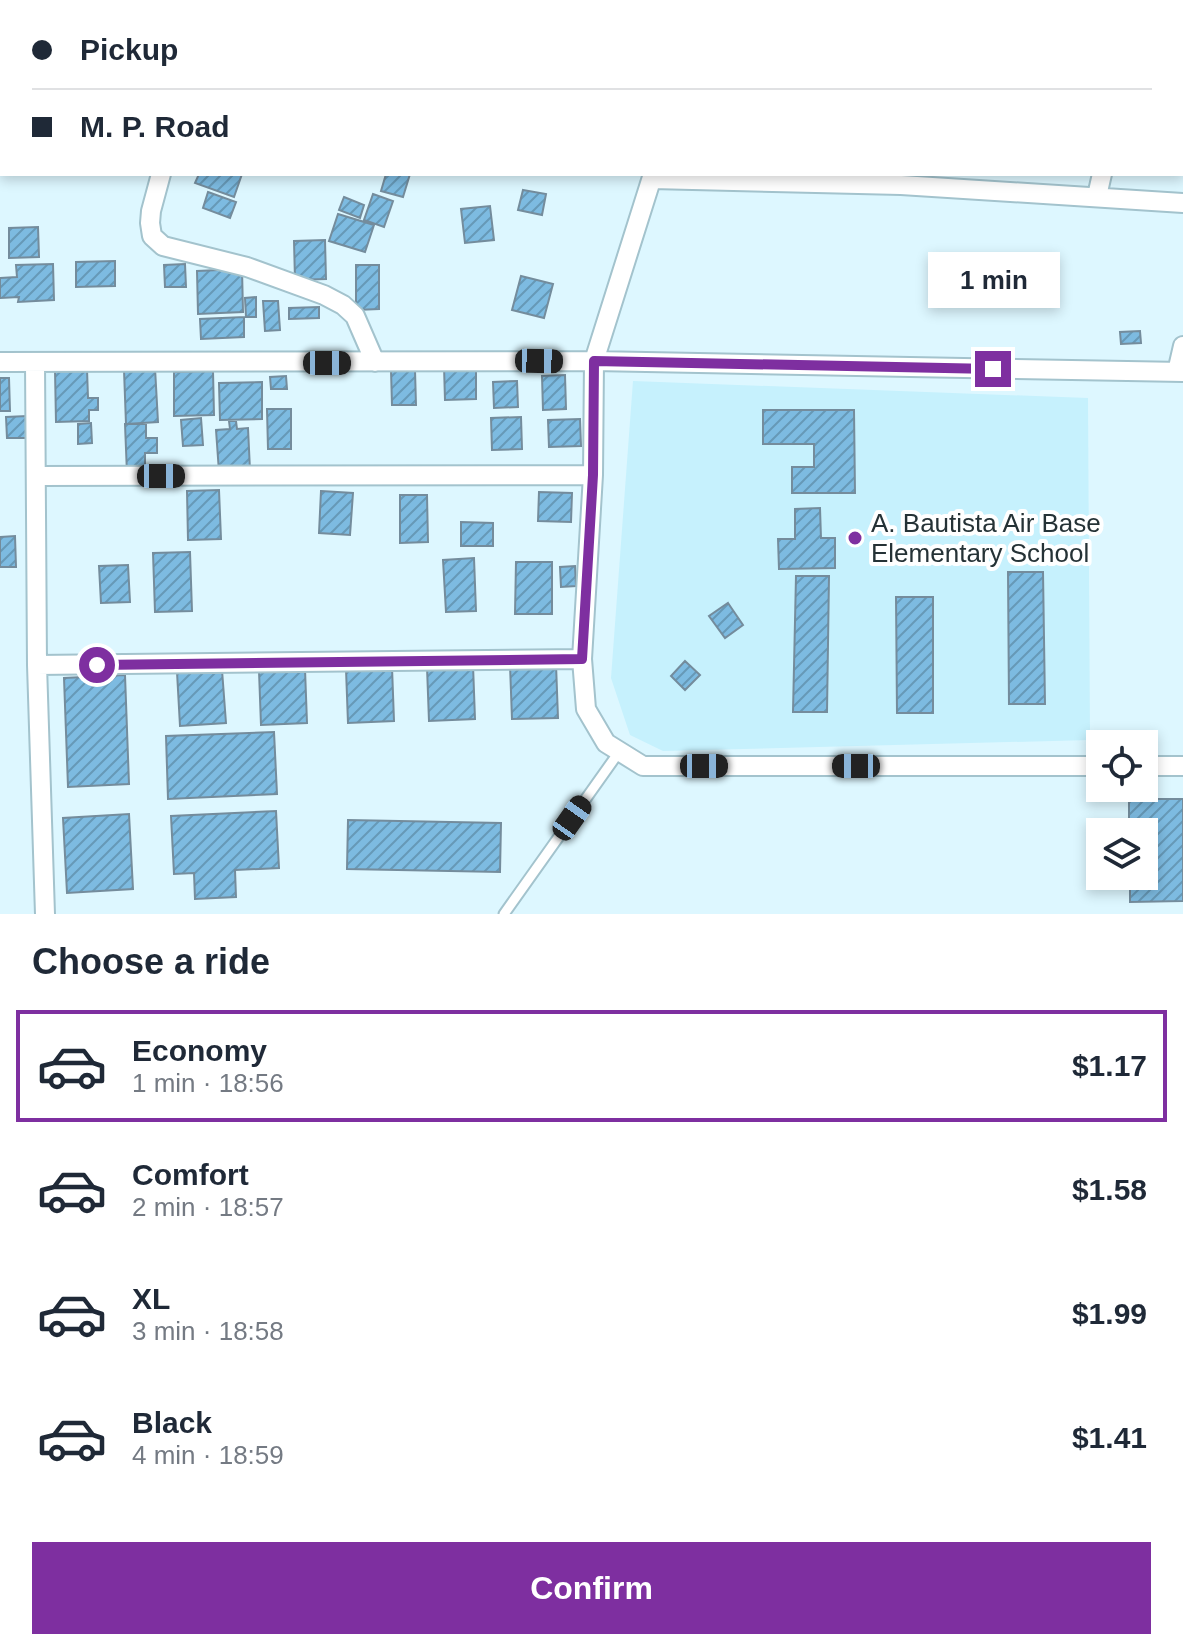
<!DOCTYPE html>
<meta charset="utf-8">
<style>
:root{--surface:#fff;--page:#f2f2f3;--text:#1f2937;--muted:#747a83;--line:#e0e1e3;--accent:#7e2fa0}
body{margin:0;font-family:Helvetica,sans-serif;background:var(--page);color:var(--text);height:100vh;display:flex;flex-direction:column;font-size:30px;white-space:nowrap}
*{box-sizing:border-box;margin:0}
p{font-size:26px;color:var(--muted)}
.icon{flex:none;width:44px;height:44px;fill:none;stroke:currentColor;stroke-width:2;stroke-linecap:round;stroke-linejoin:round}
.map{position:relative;height:914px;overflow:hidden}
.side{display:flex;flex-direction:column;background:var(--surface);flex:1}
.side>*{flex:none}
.top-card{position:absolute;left:0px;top:0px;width:1184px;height:176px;box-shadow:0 4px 12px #0003;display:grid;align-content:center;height:176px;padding:0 32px;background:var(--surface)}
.buttons{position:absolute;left:1086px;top:730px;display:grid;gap:16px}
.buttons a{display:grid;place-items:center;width:72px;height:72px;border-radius:0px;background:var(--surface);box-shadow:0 4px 12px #0003;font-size:40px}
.end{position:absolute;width:36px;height:36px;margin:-18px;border:10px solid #7e2fa0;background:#fff;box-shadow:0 0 0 4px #fff}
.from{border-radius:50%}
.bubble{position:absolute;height:56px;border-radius:0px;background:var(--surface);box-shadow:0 4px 12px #0003;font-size:26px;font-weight:700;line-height:56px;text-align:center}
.car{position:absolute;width:24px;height:48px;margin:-24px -12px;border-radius:10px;box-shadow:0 0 6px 2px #0007;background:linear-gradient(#222 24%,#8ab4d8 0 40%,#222 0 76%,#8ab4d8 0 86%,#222 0)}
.top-card b{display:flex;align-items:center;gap:28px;height:76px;font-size:30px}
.top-card b+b{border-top:2px solid var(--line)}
.top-card i{width:20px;height:20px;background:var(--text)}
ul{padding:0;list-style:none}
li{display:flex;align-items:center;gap:24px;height:112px;margin:0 16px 12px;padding:0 16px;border:4px solid transparent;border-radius:0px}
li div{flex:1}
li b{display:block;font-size:30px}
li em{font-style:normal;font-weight:700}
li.selected{border-color:var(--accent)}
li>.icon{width:72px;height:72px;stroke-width:1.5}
h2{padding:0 32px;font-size:36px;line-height:96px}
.button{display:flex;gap:16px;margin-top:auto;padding:16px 32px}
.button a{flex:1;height:92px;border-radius:0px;background:var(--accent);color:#fff;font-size:32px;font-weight:700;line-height:92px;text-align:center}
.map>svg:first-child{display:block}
.built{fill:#c6f1fd}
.building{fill:url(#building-hatch);stroke:#748c9c;stroke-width:2}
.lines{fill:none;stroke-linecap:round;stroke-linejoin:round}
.lane-casing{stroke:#a3c3cd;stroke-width:13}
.street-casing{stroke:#a3c3cd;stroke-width:22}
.lane{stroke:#fff;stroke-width:9}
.street{stroke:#fff;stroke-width:18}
.route{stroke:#7e2fa0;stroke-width:10}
.poi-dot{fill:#7e2fa0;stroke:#fff;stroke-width:3}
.labels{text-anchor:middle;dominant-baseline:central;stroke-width:8;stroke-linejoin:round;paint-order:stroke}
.poi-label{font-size:26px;fill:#253236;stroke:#fff;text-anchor:start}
</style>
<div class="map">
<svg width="1183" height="914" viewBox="0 0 1183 914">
<defs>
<pattern id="building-hatch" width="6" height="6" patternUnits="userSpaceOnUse" patternTransform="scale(2)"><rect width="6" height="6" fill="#7dbbe1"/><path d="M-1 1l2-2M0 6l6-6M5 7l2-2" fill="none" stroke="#6699b7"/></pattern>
</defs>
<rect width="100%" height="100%" fill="#ddf7ff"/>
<path class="built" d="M633,381l455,17 2,342 -427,11 -33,-16 -19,-57z"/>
<path class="building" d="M0,0h47l-45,2v18z
M199,174h43l-8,23 -39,-14z
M386,174h24l-7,23 -22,-6z
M523,190l23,4 -4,21 -24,-5z
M208,192l28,10 -6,16 -27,-10z
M373,194l20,7 -9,26 -20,-7z
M344,197l20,8 -4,13 -21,-8z
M490,206l4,34 -29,3 -4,-34z
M338,214l36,11 -9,27 -36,-11z
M38,227l1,30 -30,1v-30z
M325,240l1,39 -31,1 -1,-39z
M115,261v25l-39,1v-25z
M53,264l1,36 -36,2 1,-5 -19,1v-20l17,-1 -1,-12z
M185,264l1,23h-21l-1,-22z
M356,265h23v44l-23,1z
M242,269l1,43 -45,2 -1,-43z
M521,276l32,8 -9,34 -32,-8z
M256,297v20h-10l-1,-19z
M263,301h15l2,29 -15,1z
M319,307v11l-30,1v-11z
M244,317v20l-43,2 -1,-20z
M1140,331l1,12 -20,1 -1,-12z
M476,365v34l-31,1 -1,-34z
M155,368l3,54 -32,2 -2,-54z
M87,369l1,29h10v12h-9v11l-33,1 -1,-52z
M391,370h24l1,35h-24z
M213,371l1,44 -40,1v-44z
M565,375l1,34 -23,1 -1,-34z
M286,376l1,13h-16l-1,-12z
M0,378h9l1,33h-10z
M517,381l1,26 -24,1 -1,-26z
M262,382v37l-42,1 -1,-37z
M267,409h24v40h-23z
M763,410h91l1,83h-63v-26h22v-23h-51z
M27,416v22h-20l-1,-21z
M521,417l1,32 -30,1 -1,-32z
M201,418l2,27 -20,1 -2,-26z
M580,419l1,27 -32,1 -1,-27z
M229,421h7l1,8 11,-1 2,42 -31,2 -3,-42 14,-1z
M91,423l1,20 -14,1v-20z
M125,424h21v14h11v15h-12v20l-18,1z
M219,490l2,49 -33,1 -1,-49z
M321,491l32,2 -3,42 -31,-2z
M539,492l33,1 -1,29 -33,-1z
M400,495h27l1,47 -28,1z
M820,508l1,30h14v30l-56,1 -1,-30h17v-30z
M461,522l32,1v23h-32z
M15,536l1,31h-16v-30z
M190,552l2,59 -37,1 -2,-59z
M474,558l2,53 -30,1 -3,-52z
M516,562h36v52h-37z
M128,565l2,37 -29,1 -2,-37z
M575,566l1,20 -15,1 -1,-20z
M1008,572h35l2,132h-36z
M796,576h33l-2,136h-34z
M896,597h37v116h-36z
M728,603l15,22 -18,13 -16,-22z
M685,661l15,14 -15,15 -14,-14z
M556,664l2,54 -46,1 -2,-54z
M473,665l2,54 -46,2 -2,-54z
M392,667l2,54 -46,2 -2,-54z
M305,669l2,54 -46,2 -2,-54z
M222,670l4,53 -46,3 -3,-54z
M125,675l4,109 -61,3 -4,-109z
M274,732l3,62 -109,5 -2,-63z
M1129,799h54v102l-53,1v-26h14v-44h-15z
M276,811l3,57 -44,2 1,27 -41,2 -1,-26 -20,1 -3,-58z
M129,814l4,75 -66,4 -4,-75z
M348,820l153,3 -1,49 -153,-3z"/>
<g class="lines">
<defs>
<path id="lane" d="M504,914l115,-162"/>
<path id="street" d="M190,0l5,2
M219,2v-2
M701,2l1,-2
M848,2l1,-2
M954,2l1,-2
M1147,2l1,-2
M0,68l2,1
M161,174l-10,37 -1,12 2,13 11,10 84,21 77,28 19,10 12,11 20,46
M653,174l-59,187 589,11
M652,179l249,6 282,18
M1097,196l5,-22
M0,362l594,-1 -1,114 -11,184 4,50 20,34 37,23h457
M35,362l2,303 8,249
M1177,372l6,-26
M37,476l556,-1
M37,665l545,-6
M1144,766h39"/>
</defs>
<use href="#lane" class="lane-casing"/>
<use href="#street" class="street-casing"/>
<use href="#lane" class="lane"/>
<use href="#street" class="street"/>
</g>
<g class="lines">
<path class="route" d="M97,665l485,-6 11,-184 1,-114 399,8"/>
</g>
<circle class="poi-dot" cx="855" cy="538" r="8"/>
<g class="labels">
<g class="poi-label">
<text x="871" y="523">A. Bautista Air Base<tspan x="871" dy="30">Elementary School</tspan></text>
</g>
</g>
</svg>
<div class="buttons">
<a><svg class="icon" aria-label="locate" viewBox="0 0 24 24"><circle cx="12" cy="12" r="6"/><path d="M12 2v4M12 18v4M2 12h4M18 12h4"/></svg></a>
<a><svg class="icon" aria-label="layers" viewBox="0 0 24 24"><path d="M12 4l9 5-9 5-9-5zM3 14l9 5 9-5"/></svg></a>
</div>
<i class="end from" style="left:97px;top:665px"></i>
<i class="end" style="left:993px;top:369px"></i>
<div class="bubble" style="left:928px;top:252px;width:132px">1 min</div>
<i class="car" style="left:539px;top:361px;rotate:91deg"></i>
<i class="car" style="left:327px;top:363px;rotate:90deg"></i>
<i class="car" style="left:161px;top:476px;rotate:90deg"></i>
<i class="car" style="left:704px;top:766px;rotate:90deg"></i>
<i class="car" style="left:856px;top:766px;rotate:270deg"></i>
<i class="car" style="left:572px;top:818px;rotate:35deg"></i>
<div class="top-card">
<b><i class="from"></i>Pickup</b>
<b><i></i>M. P. Road</b>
</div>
</div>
<section class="side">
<h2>Choose a ride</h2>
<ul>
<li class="selected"><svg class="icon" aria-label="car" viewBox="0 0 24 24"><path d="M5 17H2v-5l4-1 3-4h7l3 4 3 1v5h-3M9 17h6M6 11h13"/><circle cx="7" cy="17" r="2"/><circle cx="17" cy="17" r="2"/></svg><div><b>Economy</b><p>1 min · 18:56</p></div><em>$1.17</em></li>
<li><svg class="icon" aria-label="car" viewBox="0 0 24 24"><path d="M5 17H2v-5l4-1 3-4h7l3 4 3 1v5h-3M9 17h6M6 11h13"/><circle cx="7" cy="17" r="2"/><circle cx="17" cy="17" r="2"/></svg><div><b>Comfort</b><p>2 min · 18:57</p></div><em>$1.58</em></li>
<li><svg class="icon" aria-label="car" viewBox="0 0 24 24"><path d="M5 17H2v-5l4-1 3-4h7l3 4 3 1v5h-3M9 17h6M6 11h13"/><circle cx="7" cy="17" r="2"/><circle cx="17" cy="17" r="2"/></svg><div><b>XL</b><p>3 min · 18:58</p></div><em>$1.99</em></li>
<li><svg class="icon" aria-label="car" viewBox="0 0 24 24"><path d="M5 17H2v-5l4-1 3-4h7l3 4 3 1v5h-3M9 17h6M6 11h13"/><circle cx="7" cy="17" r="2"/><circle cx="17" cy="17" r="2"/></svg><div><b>Black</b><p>4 min · 18:59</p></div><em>$1.41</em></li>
</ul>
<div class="button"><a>Confirm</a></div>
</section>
